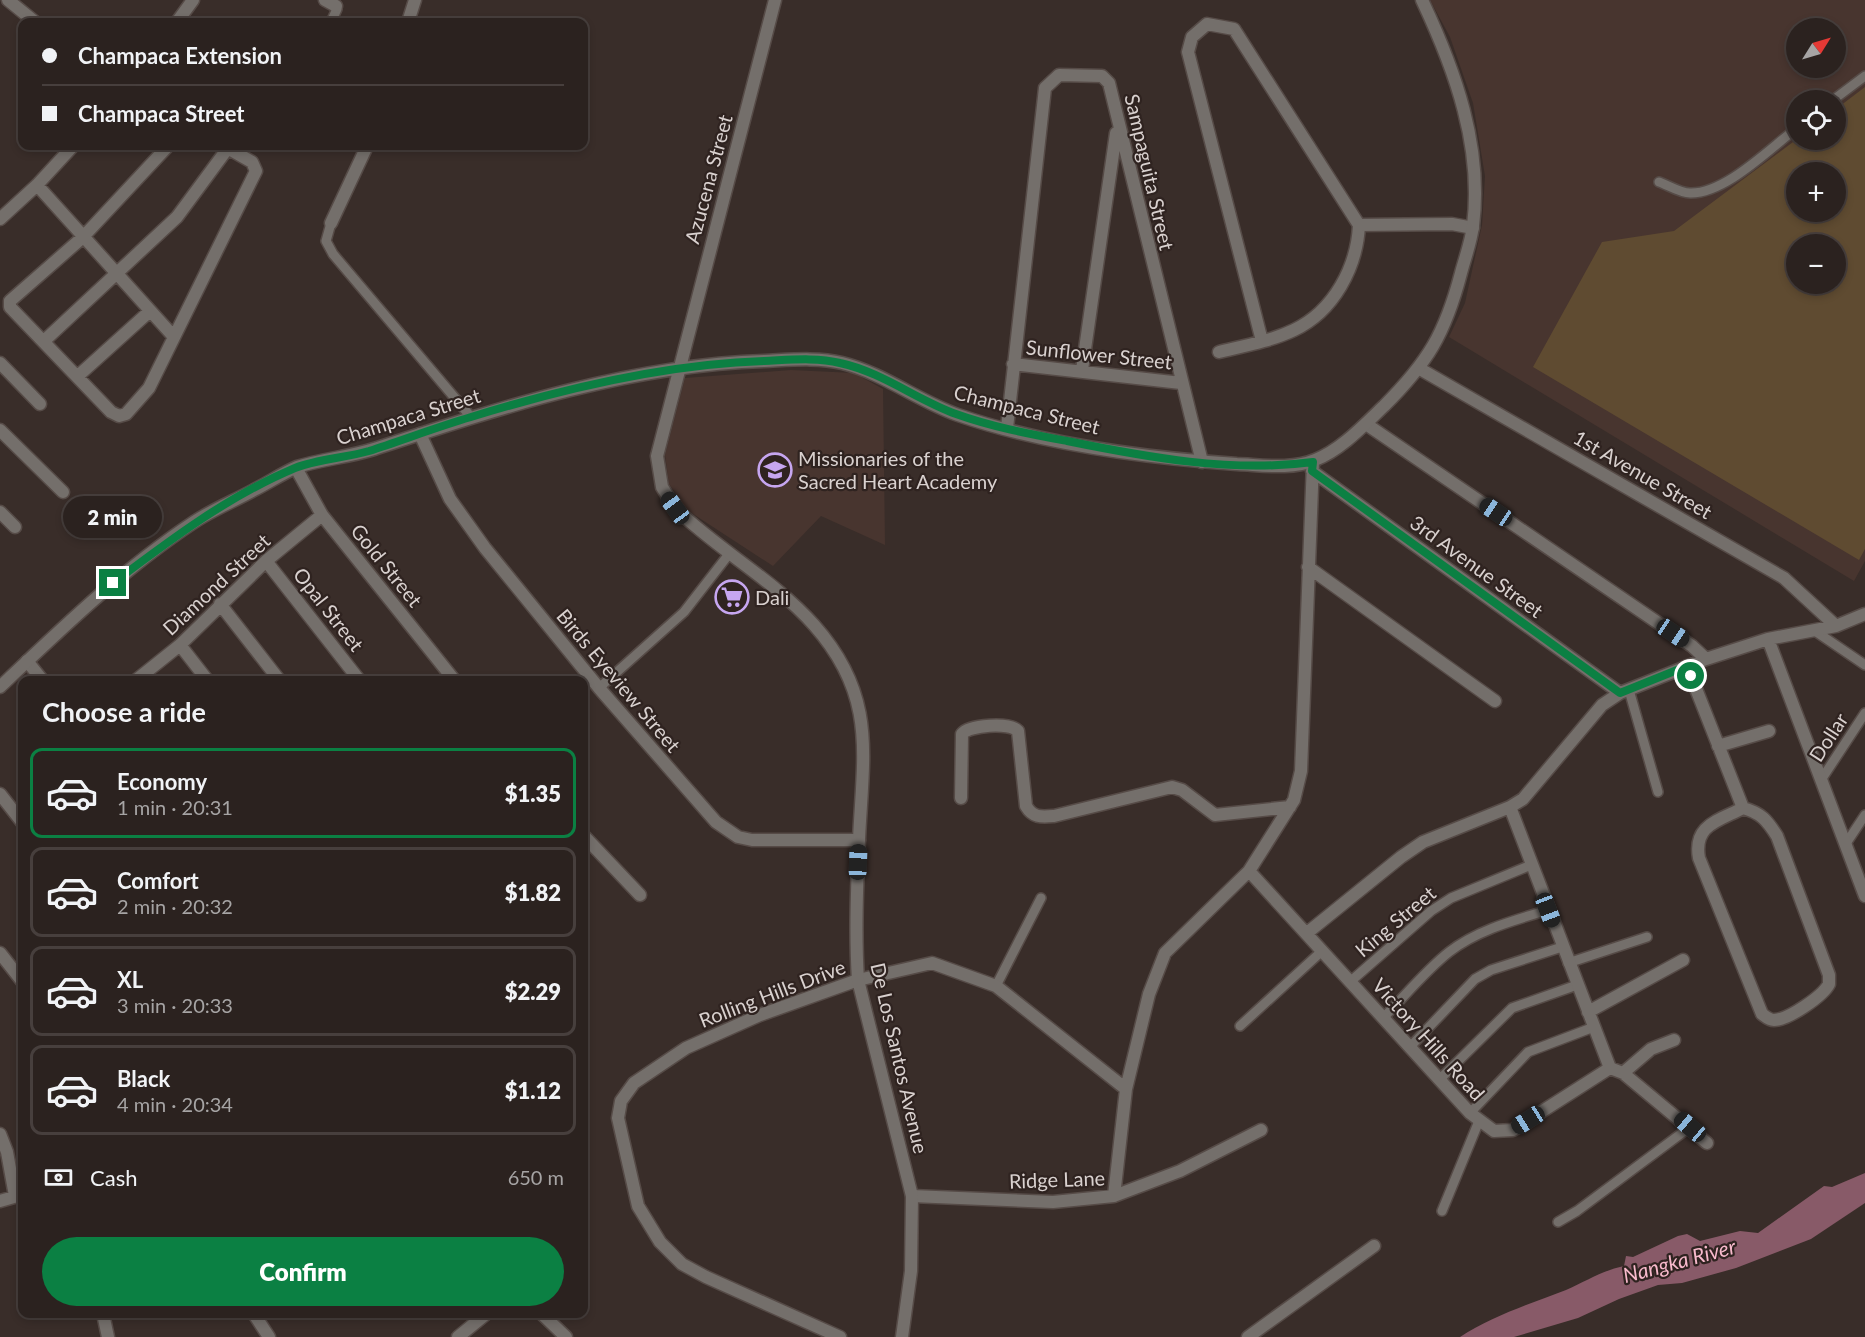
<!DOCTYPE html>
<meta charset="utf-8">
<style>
:root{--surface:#2b221f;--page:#372f2c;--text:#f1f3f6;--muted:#a6a4a4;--line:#473f3d;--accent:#0b8043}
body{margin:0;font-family:Lato,sans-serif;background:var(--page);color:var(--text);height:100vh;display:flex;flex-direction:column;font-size:22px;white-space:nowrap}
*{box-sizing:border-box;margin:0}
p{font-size:20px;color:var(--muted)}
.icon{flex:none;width:33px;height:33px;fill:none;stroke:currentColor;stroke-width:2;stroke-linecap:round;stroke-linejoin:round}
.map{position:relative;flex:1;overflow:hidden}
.drawer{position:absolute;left:18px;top:676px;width:570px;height:642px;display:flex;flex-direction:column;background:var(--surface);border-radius:12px;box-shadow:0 3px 9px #0003,0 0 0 2px var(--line)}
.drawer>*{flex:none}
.top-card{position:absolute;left:18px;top:18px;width:570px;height:132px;border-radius:12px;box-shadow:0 3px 9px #0003,0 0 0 2px var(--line);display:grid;align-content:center;height:132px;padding:0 24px;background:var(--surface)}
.needle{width:39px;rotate:53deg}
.tools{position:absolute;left:1786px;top:18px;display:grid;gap:12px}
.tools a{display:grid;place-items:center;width:60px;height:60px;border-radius:50%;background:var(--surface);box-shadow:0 3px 9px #0003,0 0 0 2px var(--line);font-size:30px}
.end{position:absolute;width:27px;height:27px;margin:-14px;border:8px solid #0b8043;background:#fff;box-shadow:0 0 0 3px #fff}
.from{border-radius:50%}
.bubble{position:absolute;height:42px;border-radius:21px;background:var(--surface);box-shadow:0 3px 9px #0003,0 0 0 2px var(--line);font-size:20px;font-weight:800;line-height:42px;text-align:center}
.car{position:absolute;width:18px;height:36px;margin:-18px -9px;border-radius:8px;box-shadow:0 0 4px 2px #0007;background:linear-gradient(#222 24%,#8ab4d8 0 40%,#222 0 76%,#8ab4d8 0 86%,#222 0)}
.top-card b{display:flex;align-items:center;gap:21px;height:57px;font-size:22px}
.top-card b+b{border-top:2px solid var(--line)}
.top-card i{width:15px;height:15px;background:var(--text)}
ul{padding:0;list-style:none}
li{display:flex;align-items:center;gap:18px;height:90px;margin:0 12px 9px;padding:0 12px;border:3px solid var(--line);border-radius:12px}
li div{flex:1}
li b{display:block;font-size:22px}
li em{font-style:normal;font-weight:800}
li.selected{border-color:var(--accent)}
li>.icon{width:54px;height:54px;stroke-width:1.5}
h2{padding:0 24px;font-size:27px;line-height:72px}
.pay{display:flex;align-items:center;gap:15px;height:66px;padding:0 24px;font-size:22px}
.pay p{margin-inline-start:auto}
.cta{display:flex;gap:12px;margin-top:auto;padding:12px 24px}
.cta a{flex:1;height:69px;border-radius:36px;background:var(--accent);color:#fff;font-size:24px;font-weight:800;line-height:69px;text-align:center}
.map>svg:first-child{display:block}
.built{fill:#48352f;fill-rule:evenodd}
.green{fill:#5f4b31;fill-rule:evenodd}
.water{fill:#885a68}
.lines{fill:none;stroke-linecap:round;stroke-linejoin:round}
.service-casing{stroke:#564b47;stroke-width:12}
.minor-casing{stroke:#564b47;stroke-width:15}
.tertiary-casing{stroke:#564b47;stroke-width:15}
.service{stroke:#746f6b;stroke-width:9}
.minor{stroke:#746f6b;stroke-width:12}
.tertiary{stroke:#746f6b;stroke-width:12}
.route{stroke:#0b8043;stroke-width:8}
.labels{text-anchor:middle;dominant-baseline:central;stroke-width:4.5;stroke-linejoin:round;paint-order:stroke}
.street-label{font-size:20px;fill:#d9d1cf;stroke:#2f2320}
.poi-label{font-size:20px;fill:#d9d1cf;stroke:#2f2320;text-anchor:start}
.water-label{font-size:21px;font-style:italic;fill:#f7b9cb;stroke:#2f2320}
</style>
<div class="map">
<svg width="1865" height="1337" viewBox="0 0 1865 1337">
<rect width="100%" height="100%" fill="#392d29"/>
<path class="built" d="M1430,0h435v561l-11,20 -405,-244 16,-34 17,-78 3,-49 -12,-73 -23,-66zM1797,28h39v40h-39zM1797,100h39v40h-39zM1797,172h39v40h-39zM1797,244h39v40h-39z
M791,370l63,3 29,16 2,156 -64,-29 -48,50 -86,-56 -18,-26 -4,-29 20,-77z"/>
<path class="green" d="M1865,87v462l-6,11 -326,-193 69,-125 72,-11 123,-92 39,1v-31zM1797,172h39v40h-39zM1797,244h39v40h-39z"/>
<path class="water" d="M1865,1173v30l-54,36 -75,29 -54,15 -24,2 -39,14 -41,19 -64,19h-54c33,-21 69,-33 106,-47 20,-9 38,-20 58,-24l2,-10 7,1 45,-21 9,-2 13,7 40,-10 18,2 66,-47 8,1z"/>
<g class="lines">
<defs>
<path id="service" d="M331,22l6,-13 -1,-3
M1833,100l32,-24
M1659,182c9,3 21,11 31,11 35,1 79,-44 107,-65
M331,223l-5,18 7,13 138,163
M1815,631l50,34
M599,688l85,-76 45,-58
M1629,690l29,102
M1821,780l44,-67
M1845,845l20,-30
M1568,963l79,-26
M1351,981l80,-70 20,-13 80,-33
M996,986l45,-88
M1383,1018c22,-22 42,-47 66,-66 28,-22 66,-32 99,-42
M1240,1026l82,-75
M1409,1048l66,-69 16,-9 71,-23
M1439,1080l73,-72 65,-23
M1470,1113l58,-61 66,-25
M1442,1211l37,-90
M1558,1222l19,-11 113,-84"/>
<path id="minor" d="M8,0l27,22
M325,0l11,6
M177,22l16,-22
M408,22l7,-22
M168,146l-85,91 -73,64v6l101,105 8,4 7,-2 23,-26 107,-217 -4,-9 -28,-16
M37,185l137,152
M0,219l37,-34 36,-39
M331,223l36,-77
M1359,225l93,-1 21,4
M44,341l133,-124 51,-69
M1219,352c25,-6 52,-11 75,-22 40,-19 63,-63 65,-105l-125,-196 -27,-5 -15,13 -4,15 74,289
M0,363l40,41
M1013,364l168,19
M1420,369l364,209 52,48
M1082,370l34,-237
M79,375l71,-64
M1366,424l326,222 14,13
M1007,428l38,-340 14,-13 43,1 7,7 93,379
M0,430l63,62
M420,434l30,65 35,49 114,140 117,134 22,15 14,3h107
M296,468l26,47 133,166
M1312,471l308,222
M0,512l15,15
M266,561l94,120
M1308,567l187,134
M220,604l60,77
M1768,639l97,257
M180,645l28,36
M27,661l16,20
M1687,666l56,142
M135,681l45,-36 86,-84 56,-46
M1718,746l51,-15
M0,794l22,28
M961,798l1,-64c7,-9 48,-12 56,-3l8,75c7,12 15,11 28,10l118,-29 10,3 33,25 75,-8
M1510,807l100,261 13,5 84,70
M1743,808c18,5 24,12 34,28l52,139v9c-6,12 -41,36 -55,36 -5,0 -8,-3 -12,-6l-63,-156c-6,-33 19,-37 44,-50z
M584,836l56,59
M1249,871l221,242 24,18 19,-1 97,-62
M1307,933l94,-76 22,-15 87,-35 13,-8 79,-94 18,-12 86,-34 62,-20 68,-13 29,-12
M0,953l22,28
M1588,1012l95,-52
M1623,1073l28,-24 23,-9
M0,1134l7,18 8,44
M912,1196l141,6 61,-6 66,-25 81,-41
M1114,1196l12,-107 23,-95 16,-41 84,-82 45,-71 7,-29 12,-309
M0,1201l21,-6
M103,1314l5,23
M254,1314l15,23
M542,1314l24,23
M458,1337l28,-23
M840,1337l-134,-60 -24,-13 -22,-22 -22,-36 -20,-88 3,-17 13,-18 52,-35 74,-33 98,-35 74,-17 64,23 130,103
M1248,1337l126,-91"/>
<path id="tertiary" d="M775,0l-118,456 5,31 13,21c43,42 99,72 139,117 63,71 49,129 45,214 -2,47 -4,95 -1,141l54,216 -1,75 -9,66
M0,687c61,-58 123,-118 194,-165 18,-12 40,-21 60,-32 14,-7 29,-17 43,-23 25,-8 52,-10 77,-18 126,-41 256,-84 390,-88 25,-1 53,-4 78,2 41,10 76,38 116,52 84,29 190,43 279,49 25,1 54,6 78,-4 26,-10 49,-35 69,-54 44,-44 61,-72 77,-133 4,-15 10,-31 12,-47 10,-79 -18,-156 -51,-226"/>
</defs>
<use href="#service" class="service-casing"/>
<use href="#minor" class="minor-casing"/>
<use href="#tertiary" class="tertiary-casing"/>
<use href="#service" class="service"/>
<use href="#minor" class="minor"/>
<use href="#tertiary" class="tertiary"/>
</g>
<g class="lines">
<path class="route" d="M113,583c57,-43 115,-87 182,-115 23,-9 50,-10 74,-17 34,-11 68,-24 102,-34 94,-29 195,-53 293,-56 25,-1 52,-4 76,2 42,9 77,37 116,51 36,13 74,20 111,27 79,16 165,32 246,21l-1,9 308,222 67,-27 4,10"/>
</g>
<defs>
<symbol id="school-ring" viewBox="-11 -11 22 22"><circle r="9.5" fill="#2f2320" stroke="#c6a6f0" stroke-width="1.5"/><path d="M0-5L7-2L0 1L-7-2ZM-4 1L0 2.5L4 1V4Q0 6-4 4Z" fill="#c6a6f0"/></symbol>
<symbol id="supermarket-ring" viewBox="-11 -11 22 22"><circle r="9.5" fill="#2f2320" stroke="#c6a6f0" stroke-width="1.5"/><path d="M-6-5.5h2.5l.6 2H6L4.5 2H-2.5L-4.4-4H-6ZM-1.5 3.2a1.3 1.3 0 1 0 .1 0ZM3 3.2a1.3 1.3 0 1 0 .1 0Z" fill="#c6a6f0"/></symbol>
</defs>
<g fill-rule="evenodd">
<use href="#school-ring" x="756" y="451" width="38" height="38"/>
<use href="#supermarket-ring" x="713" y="578" width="38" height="38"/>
</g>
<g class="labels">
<g class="street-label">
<text transform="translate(1150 172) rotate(77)">Sampaguita Street</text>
<text transform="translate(708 179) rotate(-75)">Azucena Street</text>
<text transform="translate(1099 354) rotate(6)">Sunflower Street</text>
<text transform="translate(1027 409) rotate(14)">Champaca Street</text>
<text transform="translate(408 416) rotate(-17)">Champaca Street</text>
<text transform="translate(1643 474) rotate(30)">1st Avenue Street</text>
<text transform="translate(387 565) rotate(51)">Gold Street</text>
<text transform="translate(1477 566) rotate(36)">3rd Avenue Street</text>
<text transform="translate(216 584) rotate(-43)">Diamond Street</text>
<text transform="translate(329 609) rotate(52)">Opal Street</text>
<text transform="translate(619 680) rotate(50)">Birds Eyeview Street</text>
<text transform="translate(1828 737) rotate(-57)">Dollar</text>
<text transform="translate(1395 921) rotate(-40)">King Street</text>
<text transform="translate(772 993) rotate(-21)">Rolling Hills Drive</text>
<text transform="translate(1429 1039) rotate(48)">Victory Hills Road</text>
<text transform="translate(900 1058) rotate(77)">De Los Santos Avenue</text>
<text transform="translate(1057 1179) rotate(-2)">Ridge Lane</text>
</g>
<g class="poi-label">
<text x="798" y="458">Missionaries of the<tspan x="798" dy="23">Sacred Heart Academy</tspan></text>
<text x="755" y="597">Dali</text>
</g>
<g class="water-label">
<text transform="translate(1679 1260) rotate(-15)">Nangka River</text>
</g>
</g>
</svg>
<div class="tools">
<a><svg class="needle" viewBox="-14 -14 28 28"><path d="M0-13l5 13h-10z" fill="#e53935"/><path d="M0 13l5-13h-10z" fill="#a6a4a4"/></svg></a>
<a><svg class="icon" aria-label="locate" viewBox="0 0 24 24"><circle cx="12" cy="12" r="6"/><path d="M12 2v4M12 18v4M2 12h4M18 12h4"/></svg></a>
<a>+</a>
<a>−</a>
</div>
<i class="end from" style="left:1691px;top:676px"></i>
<i class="end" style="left:113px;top:583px"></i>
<div class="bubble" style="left:63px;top:496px;width:99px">2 min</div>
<i class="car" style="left:675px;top:508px;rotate:324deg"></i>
<i class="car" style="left:1496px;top:512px;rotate:304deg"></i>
<i class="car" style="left:1673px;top:633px;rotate:124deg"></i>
<i class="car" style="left:858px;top:862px;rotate:2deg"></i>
<i class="car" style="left:1548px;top:910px;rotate:159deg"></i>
<i class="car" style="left:1528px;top:1120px;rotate:238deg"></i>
<i class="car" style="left:1690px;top:1127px;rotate:310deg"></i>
<div class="top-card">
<b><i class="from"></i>Champaca Extension</b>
<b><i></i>Champaca Street</b>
</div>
<section class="drawer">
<h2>Choose a ride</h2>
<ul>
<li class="selected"><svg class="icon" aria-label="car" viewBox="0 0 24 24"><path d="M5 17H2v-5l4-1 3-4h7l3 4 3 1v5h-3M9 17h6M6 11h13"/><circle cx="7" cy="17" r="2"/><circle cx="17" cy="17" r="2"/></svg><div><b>Economy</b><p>1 min · 20:31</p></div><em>$1.35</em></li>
<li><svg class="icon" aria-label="car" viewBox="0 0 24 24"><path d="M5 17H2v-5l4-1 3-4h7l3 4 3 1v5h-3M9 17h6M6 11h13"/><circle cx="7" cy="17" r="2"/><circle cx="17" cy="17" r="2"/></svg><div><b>Comfort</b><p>2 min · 20:32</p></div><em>$1.82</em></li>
<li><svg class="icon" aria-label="car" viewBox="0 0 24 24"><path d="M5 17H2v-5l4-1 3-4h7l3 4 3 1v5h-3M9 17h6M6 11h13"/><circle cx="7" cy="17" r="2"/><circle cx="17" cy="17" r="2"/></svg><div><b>XL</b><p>3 min · 20:33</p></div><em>$2.29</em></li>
<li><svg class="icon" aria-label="car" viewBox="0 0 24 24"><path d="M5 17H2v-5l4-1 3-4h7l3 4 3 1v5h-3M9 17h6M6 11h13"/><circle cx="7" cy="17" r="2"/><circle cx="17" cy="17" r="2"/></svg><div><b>Black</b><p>4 min · 20:34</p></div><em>$1.12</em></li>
</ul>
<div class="pay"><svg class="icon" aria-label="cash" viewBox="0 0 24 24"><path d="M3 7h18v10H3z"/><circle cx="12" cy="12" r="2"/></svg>Cash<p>650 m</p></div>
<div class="cta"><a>Confirm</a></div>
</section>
</div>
